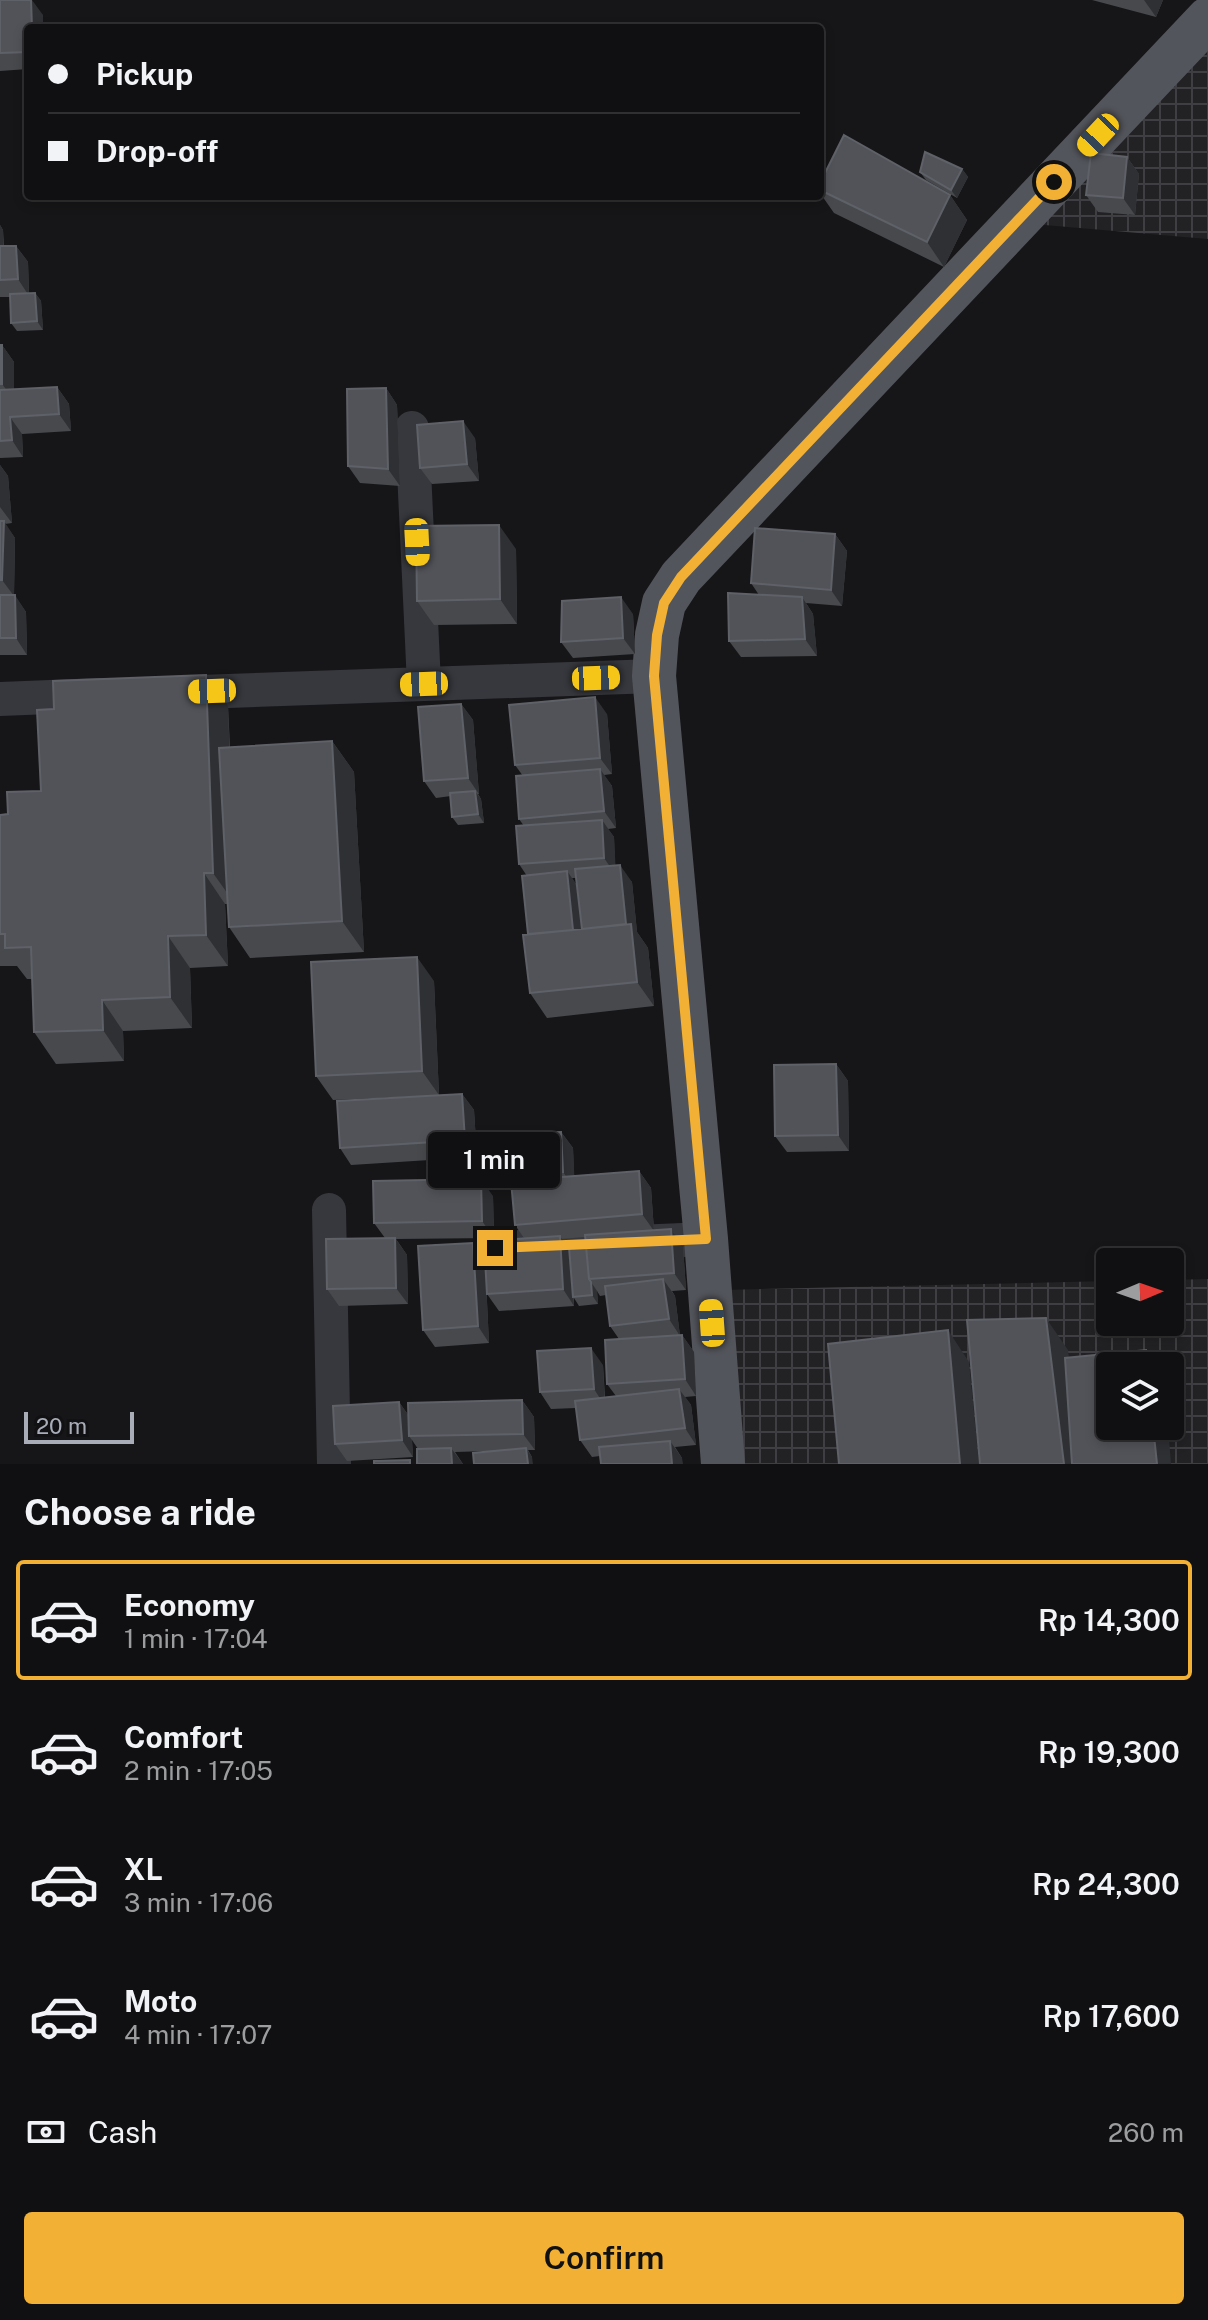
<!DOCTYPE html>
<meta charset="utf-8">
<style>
:root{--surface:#101012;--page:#1e1e20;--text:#f1f3f6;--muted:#9c9d9f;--line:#303032;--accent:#f2b134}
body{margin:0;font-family:"Public Sans",sans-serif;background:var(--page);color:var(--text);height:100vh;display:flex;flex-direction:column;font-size:30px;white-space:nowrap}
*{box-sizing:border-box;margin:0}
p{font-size:26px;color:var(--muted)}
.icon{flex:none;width:44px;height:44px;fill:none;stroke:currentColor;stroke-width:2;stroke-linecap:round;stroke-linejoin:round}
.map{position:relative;height:1464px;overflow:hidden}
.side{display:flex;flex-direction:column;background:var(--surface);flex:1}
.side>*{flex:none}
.top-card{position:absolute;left:24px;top:24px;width:800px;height:176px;border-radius:8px;box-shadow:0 4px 12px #0003,0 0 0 2px var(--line);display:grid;align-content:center;height:176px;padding:0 24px;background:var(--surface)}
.needle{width:52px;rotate:88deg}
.controls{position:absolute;left:1096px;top:1248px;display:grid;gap:16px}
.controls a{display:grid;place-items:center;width:88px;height:88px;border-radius:8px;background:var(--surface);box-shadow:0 4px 12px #0003,0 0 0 2px var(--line);font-size:40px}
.scale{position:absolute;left:24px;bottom:20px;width:110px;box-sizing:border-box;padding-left:8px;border:4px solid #a8adb8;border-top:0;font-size:22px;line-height:28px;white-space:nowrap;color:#a8adb8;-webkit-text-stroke:6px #111113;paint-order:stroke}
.end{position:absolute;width:36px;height:36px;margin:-18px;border:10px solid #f2b134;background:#111;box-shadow:0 0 0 4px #111}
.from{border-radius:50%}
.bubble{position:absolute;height:56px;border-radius:8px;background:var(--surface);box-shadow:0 4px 12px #0003,0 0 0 2px var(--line);font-size:26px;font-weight:600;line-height:56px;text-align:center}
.car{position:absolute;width:24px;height:48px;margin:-24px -12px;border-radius:10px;box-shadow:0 0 6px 2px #0007;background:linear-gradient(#f5c518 24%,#345 0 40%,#f5c518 0 76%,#345 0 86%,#f5c518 0)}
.top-card b{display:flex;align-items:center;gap:28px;height:76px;font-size:30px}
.top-card b+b{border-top:2px solid var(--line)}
.top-card i{width:20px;height:20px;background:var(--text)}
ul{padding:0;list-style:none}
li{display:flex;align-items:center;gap:24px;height:120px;margin:0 16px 12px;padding:0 8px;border:4px solid transparent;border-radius:8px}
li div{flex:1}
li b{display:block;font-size:30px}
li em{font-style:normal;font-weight:600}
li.current{border-color:var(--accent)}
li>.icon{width:72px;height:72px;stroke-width:1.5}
h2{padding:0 24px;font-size:36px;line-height:96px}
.pay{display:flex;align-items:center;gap:20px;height:88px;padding:0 24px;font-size:30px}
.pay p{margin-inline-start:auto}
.action{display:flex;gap:16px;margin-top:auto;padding:16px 24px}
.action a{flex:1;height:92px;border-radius:8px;background:var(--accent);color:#111;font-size:32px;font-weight:600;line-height:92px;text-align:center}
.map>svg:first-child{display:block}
.industrial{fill:url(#industrial-grid);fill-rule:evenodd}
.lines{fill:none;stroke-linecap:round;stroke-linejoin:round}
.street{stroke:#37383d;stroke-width:34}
.primary{stroke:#53555c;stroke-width:44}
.wall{fill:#47494d;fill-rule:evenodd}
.shaded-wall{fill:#2f3033}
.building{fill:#525359;stroke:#5f6168;stroke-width:2}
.route{stroke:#f2b134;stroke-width:10}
</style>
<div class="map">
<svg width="1208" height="1464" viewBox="0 0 1208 1464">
<defs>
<pattern id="industrial-grid" width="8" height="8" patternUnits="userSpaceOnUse" patternTransform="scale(2)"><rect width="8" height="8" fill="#222225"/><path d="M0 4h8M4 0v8" fill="none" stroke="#3f3f43"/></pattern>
</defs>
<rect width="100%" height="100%" fill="#161618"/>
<path class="industrial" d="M1208,42v197l-175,-15z
M1208,1279v185h-467l-17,-174 386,-9v41h60v-42zM1110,1366h60v60h-60z"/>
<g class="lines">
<path class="street" d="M412,428l12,256
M172,693l482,-17
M0,699l100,-4
M329,1210l5,254
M519,1247l187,-8"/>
<path class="primary" d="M723,1464l-17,-225 -52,-563 3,-41 7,-32 17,-26 527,-558"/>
</g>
<path class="wall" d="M0,0l43,15v13h-15v41l-28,2z
M1092,0h71l-7,17z
M1127,157l12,17 -4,41 -37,-3 -12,-17z
M962,169l6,8 -11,21 -31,-18 -6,-8z
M820,183l130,12 17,25 -23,47 -110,-54 -14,-20z
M0,225l3,5 1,16h12l12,16 1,31h6l6,8 2,29 -26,1 -6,-8 -1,-26h-10z
M0,345h2l12,17v28l43,-3 12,17 2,27 -49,3 1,23 -23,1z
M386,388l11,17 3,81 -40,-3 -12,-17z
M475,438l4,43 -47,3 -12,-16z
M0,465l8,11 4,47 -7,1 10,14 -1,57 12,17 1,43h-27z
M835,534l12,17 -5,55 -36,-3 7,11 4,42 -76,1 -12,-16 30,-46 -8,-12z
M516,549l1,75 -83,1 -17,-24z
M633,614l2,40 -62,4 -12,-16z
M461,704l12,16 6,74h-1l3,5 3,24 -26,2 -6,-8 -1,-21 -15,2 -12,-17z
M228,706l2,41 102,-6 22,31 10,180 -114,6 -21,-31 -2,-23h-2l3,62 -38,2 2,60 -69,3 1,30 -68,3 -22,-32 -2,-53h-5l-10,-13h-17v-151l8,-1 33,-23z
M607,714l5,60 -8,1 8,11 4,42 -8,1 6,8 1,29 17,16 5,50 11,16 6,58 -107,12 -17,-25 -3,-117 -8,-12 5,-38 -5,-7 4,-43 -8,-11zM572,878h4l1,8z
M434,981l5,114 23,-1 12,16 3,47 -126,8 -11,-17 83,-52 -90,4 -17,-24z
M836,1064l12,17 1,70 -62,1 -12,-16z
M561,1132l12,16 1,28 65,-5 12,17 3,42 17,-1 12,17 3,44 -14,1 3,5 5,40 2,-1 12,17 2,44 -11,1 6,8 5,40 -21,2 7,11 -82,-2 -8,1 -12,-17 -4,-32 -25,1 -11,-17 63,-27 2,32 11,-1 -9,-12 12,-45 -9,-13 -4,-31 -6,1 -3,-5 1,13 -19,2 -5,-8v8l-75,5 -12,-17 37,-56 -9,-13 -3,-35 -11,-15zM585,1237l1,8 -17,5 -8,-11z
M493,1196l1,42 -98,1 11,16 1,49 -69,2 -12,-17 58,-51 -11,-15z
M473,1243l12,17 4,83 -54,4 -12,-17z
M522,1400l12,17 1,33h-7l4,7 -44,-6 -33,1 8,12h-46l1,-15 -6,-9 1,17 -66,4 -12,-17 64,-42 10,14z"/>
<path class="shaded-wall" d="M31,0h1l11,15v13h-11z
M1144,0h19l-7,17z
M1127,157l12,17 -4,41 -12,-17z
M962,169l6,8 -11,21 -6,-8z
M950,195l17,25 -23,47 -17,-25z
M0,225l3,5 1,30 -4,-5z
M16,246l12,16 1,34 -11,-17z
M35,293l6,8 2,29 -6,-9z
M2,345l12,17v38l-12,-16z
M57,387l12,17 2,27 -12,-17z
M386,388l11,17 3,81 -12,-17z
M10,417l12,17 1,23 -11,-17z
M463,421l12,17 4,43 -12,-17z
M0,465l8,11 4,47 -12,-16z
M4,521l11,17 -1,58 -12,-16z
M499,525l17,24 1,75 -17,-25z
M835,534l12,17 -5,55 -11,-16z
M15,595l11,17 1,43 -11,-17z
M621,597l12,17 2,40 -12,-16z
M802,597l11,17 4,42 -12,-17z
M206,675l22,31 7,198 -22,-31z
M595,697l12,17 5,60 -12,-16z
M461,704l12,16 6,74 -11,-16z
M332,741l22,31 10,180 -22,-31z
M600,769l12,17 4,42 -12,-17z
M475,791l6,8 3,24 -6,-9z
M602,820l12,17 2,38 -12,-17z
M620,865l12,17 5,50 11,16 6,58 -17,-24 -11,-58z
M567,871l12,17 5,60 -11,-17z
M204,873l21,31 3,62 -22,-31z
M168,936l22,32 2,60 -22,-31z
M417,957l17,24 5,114 -17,-24z
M102,1000l21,31 1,30 -21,-31z
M836,1064l12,17 1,70 -11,-16z
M462,1094l12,16 3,47 -12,-17z
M561,1132l12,16 2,41 -12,-17z
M639,1171l12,17 3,43 -12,-17z
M481,1179l12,17 1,42 -12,-17z
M671,1229l12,17 3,44 -12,-17z
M560,1236l11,17 3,53 -11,-17z
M395,1238l12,17 1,49 -12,-16z
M473,1243l12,17 4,83 -11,-17z
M663,1279l12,17 5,40 -11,-17z
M591,1282l6,9 1,13 -6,-9z
M1046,1318l22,32 14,114h-18z
M948,1330l21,32 10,102h-19z
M682,1335l12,17 2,44 -11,-17z
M591,1348l12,17 2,41 -11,-17z
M1146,1350l11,16h-10z
M679,1389l12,16 5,40 -11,-17z
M522,1400l12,17 1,33 -12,-16z
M399,1402l12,17 -2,17 3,4 1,17 -11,-17z
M1153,1426h15l3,38h-14z
M670,1441l12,17 1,6h-11z
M451,1448l12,16h-11z
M526,1448l6,9 1,7h-5z"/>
<path class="building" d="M0,0h31l1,28h-4v24l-28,1z
M844,135l106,60 -23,47 -107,-52v-7z
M925,152l37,17 -11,21 -31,-18z
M1091,153l36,4 -4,41 -37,-3z
M0,246h16l2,33 -18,1z
M35,293l2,28 -26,2 -1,-29z
M0,345h2v39h-2z
M57,387l2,27 -49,3 2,23 -12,1v-51z
M386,388l2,81 -40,-3 -1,-77z
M463,421l4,43 -47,4 -3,-43z
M0,521h4l-2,59h-2z
M499,525l1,74 -83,2 -1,-75z
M755,528l80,6 -4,56 -80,-7z
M728,593l74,4 3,42 -76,2z
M0,595h15l1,43h-16z
M621,597l2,41 -62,4 1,-41z
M206,675l7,198h-9l2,62 -38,1 2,61 -68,3 1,30 -69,2 -3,-85 -26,1v-14h-5v-119l8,-1 -1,-22 34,-1 -4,-81 17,-1 -1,-28z
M595,697l5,61 -85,7 -6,-60z
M461,704l7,74 -44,3 -6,-74z
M332,741l10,180 -113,6 -10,-179z
M600,769l4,42 -85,8 -3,-43z
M475,791l3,23 -26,3 -2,-24z
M602,820l2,38 -85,6 -3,-38z
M620,865l6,59 -44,5 -7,-60z
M567,871l6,59 -45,4 -6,-58z
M631,924l6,58 -107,11 -7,-58z
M417,957l5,114 -106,5 -5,-114z
M836,1064l2,71 -63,1 -1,-71z
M462,1094l3,46 -125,8 -3,-47z
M561,1132l2,40 -62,3 -2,-41z
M639,1171l3,43 -127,11 -4,-44z
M481,1179l1,42 -108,2 -1,-42z
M671,1229l3,44 -85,6 -4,-44z
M560,1236l3,53 -76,5 -3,-53z
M395,1238l1,50 -69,1 -1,-50z
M473,1243l5,83 -55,4 -5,-84z
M586,1245l3,34 2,3 1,13 -19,2 -4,-50z
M663,1279l6,40 -59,7 -5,-40z
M1046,1318l18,146h-84l-13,-144z
M948,1330l12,134h-121l-11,-120z
M682,1335l3,44 -78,5 -2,-44z
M591,1348l3,41 -54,3 -3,-41z
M1146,1350l1,16h-37v60h43l4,38h-85l-7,-106z
M679,1389l6,39 -105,12 -5,-39z
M522,1400l1,34 -114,2 -1,-33z
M399,1402l3,38 -67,4 -2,-38z
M670,1441l2,23h-71l-2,-17z
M451,1448l1,16h-35v-15z
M526,1448l2,16h-54l-1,-11z
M410,1460v4h-36v-3z"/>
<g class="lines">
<path class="route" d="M495,1248l211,-9 -52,-563 3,-41 7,-32 17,-26 373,-395"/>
</g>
</svg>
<div class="controls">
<a><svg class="needle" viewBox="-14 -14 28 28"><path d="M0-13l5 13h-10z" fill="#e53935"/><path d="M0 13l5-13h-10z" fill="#9c9d9f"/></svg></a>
<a><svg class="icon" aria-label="layers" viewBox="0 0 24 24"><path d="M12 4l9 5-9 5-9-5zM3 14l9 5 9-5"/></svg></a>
</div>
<div class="scale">20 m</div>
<i class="end from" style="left:1054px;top:182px"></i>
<i class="end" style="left:495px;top:1248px"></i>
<div class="bubble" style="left:428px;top:1132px;width:132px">1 min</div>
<i class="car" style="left:1098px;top:135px;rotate:223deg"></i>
<i class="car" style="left:417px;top:542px;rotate:177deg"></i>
<i class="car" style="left:596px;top:678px;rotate:88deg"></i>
<i class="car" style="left:424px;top:684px;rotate:268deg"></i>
<i class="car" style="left:212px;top:691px;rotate:268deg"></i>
<i class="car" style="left:712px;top:1323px;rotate:356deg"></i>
<div class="top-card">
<b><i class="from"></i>Pickup</b>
<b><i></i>Drop-off</b>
</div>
</div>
<section class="side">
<h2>Choose a ride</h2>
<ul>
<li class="current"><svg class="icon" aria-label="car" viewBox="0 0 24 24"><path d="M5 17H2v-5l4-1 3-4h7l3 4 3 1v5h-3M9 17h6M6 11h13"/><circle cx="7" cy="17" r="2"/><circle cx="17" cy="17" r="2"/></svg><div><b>Economy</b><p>1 min · 17:04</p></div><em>Rp 14,300</em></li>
<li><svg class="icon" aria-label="car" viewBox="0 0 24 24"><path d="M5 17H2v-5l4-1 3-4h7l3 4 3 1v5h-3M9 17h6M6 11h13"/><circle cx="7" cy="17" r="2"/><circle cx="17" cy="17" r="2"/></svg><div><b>Comfort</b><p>2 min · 17:05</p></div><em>Rp 19,300</em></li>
<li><svg class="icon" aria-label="car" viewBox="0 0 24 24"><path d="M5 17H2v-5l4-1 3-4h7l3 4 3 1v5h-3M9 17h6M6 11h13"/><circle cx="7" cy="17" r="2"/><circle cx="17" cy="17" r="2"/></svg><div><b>XL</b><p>3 min · 17:06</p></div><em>Rp 24,300</em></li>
<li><svg class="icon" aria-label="car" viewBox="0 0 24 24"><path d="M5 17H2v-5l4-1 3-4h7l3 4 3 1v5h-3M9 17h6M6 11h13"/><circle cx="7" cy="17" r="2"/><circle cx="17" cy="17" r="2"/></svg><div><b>Moto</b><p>4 min · 17:07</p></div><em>Rp 17,600</em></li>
</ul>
<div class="pay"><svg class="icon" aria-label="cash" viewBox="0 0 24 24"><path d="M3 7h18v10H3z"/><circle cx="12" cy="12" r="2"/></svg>Cash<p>260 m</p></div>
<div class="action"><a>Confirm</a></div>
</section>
